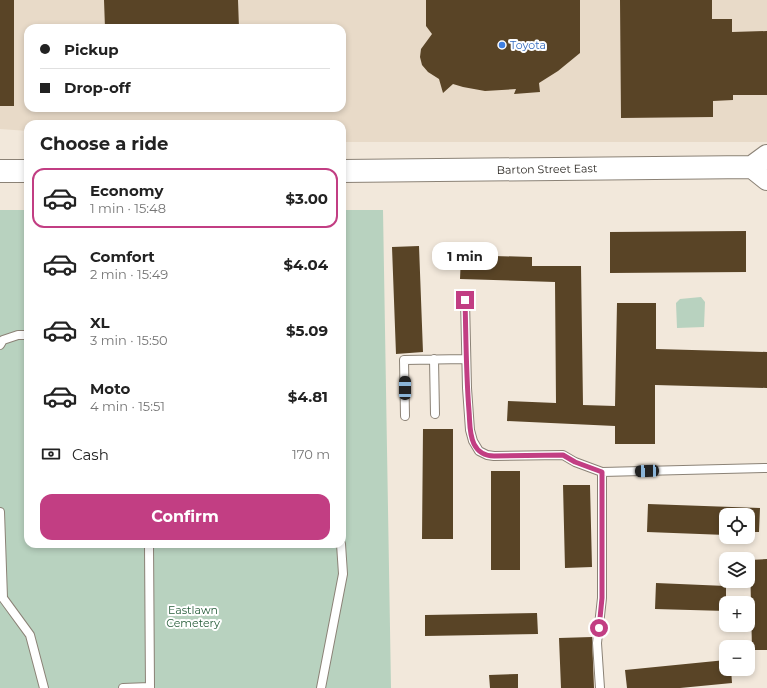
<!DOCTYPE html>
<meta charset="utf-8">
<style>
:root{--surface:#fff;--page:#f2f2f2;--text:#222;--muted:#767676;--line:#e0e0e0;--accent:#c23e83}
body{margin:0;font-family:Montserrat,sans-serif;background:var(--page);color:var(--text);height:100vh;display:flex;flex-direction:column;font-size:15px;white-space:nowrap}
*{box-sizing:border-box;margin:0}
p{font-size:13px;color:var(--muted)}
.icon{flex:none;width:22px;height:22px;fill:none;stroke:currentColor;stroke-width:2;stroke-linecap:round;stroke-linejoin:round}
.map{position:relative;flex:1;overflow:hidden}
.drawer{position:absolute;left:24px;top:120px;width:322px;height:428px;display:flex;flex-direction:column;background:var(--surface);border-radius:12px;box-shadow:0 2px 6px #0003}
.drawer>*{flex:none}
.guide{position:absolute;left:24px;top:24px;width:322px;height:88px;border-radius:12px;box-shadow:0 2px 6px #0003;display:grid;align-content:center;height:88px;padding:0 16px;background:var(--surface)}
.buttons{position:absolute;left:719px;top:508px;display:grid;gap:8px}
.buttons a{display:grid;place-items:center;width:36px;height:36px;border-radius:8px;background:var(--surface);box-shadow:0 2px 6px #0003;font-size:20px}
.end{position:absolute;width:18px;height:18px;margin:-9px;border:5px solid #c23e83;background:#fff;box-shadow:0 0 0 2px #fff}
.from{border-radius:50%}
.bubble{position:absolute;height:28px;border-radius:12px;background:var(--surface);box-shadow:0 2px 6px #0003;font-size:13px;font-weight:700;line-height:28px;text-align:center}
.car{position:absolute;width:12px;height:24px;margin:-12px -6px;border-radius:5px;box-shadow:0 0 3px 1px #0007;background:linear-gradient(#222 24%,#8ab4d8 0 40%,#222 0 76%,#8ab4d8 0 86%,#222 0)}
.guide b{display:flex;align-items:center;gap:14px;height:38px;font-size:15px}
.guide b+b{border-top:1px solid var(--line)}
.guide i{width:10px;height:10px;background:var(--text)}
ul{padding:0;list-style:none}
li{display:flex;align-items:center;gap:12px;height:60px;margin:0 8px 6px;padding:0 8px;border:2px solid transparent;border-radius:12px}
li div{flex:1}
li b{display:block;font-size:15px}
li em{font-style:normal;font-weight:700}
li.selected{border-color:var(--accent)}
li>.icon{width:36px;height:36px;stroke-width:1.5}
h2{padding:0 16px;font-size:18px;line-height:48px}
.pay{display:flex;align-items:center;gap:10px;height:44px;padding:0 16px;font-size:15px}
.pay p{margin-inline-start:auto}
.cta{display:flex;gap:8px;margin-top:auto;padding:8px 16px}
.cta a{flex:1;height:46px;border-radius:12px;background:var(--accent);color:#fff;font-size:16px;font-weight:700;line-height:46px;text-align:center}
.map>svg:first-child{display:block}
.built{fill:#e8dac8;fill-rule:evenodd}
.green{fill:#b8d2bf}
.building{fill:#594426}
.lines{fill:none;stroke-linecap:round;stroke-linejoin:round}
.lane-casing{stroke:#8b8276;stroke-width:10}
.secondary-casing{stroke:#8b8276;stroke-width:24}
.lane{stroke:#fff;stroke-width:8}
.secondary{stroke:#fff;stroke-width:22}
.route{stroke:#c23e83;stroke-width:5}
.shop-dot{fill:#3f7fe0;stroke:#fff;stroke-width:1.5}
.labels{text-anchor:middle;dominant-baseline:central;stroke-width:4;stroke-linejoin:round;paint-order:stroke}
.shop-label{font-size:11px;fill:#366cbe;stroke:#fff;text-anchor:start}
.street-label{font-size:11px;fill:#2b2722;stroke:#fff}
.park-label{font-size:11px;fill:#285e3b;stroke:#fff}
</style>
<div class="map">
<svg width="767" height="688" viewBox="0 0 767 688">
<rect width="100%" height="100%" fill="#f2e8db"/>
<path class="built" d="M0,0h767v142h-425v-18h-314v7l-28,-2zM28,28h314v80h-314z"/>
<path class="green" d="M0,210h28v334h314v-334h41l8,478h-391z
M701,297l4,5 -1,25 -27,1 -1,-25 4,-4z"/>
<path class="building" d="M0,0h14v106h-14z
M104,0h134l1,28h-134z
M426,0h154v53l-22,18 -19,12 1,9 -26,2 2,-5 -31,2 -22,-4 -10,-3 -10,9 -4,-14 -11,-7 -6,-7 -2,-8 1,-8 11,-15 -6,-8z
M620,0h92v19h20v13l35,-1v64h-34v5l-20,1v16l-92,1z
M746,231v41l-136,1v-41z
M419,246l4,106 -27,2 -4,-107z
M461,255l71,2v9h49l2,139 32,1 2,-103h39v46l111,3v36l-112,-3v59h-40v-18l-108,-5 1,-20 48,2 -1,-121 -95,-3z
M423,429h30v110h-31z
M491,471h29v99h-29z
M563,485h27l2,82 -27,1z
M648,504l112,4 -1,24h-11v-17h-22v20l-79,-3z
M767,559v91h-15l-2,-90z
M656,583l70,3v25l-71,-2z
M537,613l1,21 -113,2v-21z
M592,637l2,51h-33l-2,-50z
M726,660v9h5l1,14 -52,5h-53l-2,-18z
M518,674v14h-28l-1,-13z"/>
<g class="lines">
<defs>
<path id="lane" d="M465,300l2,88 3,42 3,11 6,10 8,4 7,1 69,-1 12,7 27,10 165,-4
M0,345l3,-5 15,-5h10
M434,359l1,55
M405,416l-1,-56 62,-1
M0,512l3,86 27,37 14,53
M149,544l1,144
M123,688l27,-1
M321,688l22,-114 -2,-30
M600,688l-3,-45 5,-45v-126"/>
<path id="secondary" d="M752,167l15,12
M0,171h28
M342,171l410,-4 15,-11"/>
</defs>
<use href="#lane" class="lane-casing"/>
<use href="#secondary" class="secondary-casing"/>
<use href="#lane" class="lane"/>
<use href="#secondary" class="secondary"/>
</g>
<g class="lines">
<path class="route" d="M465,300c1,37 1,74 4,111 1,11 0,23 5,33 4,8 11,12 20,12l69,-1 12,7 27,10v126l-3,30"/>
</g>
<circle class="shop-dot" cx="502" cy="45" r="4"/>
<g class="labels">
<g class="shop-label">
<text x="510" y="45">Toyota</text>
</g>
<g class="street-label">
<text transform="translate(547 169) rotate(-1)">Barton Street East</text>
</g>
<g class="park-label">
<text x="193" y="610">Eastlawn<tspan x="193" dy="13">Cemetery</tspan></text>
</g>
</g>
</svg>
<div class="buttons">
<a><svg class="icon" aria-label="locate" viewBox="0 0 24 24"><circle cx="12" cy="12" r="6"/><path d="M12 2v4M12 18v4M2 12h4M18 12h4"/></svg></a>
<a><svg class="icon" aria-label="layers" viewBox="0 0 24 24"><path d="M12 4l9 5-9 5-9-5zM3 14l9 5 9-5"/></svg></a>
<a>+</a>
<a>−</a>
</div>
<i class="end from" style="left:599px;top:628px"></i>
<i class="end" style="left:465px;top:300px"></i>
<div class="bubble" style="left:432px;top:242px;width:66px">1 min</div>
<i class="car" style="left:405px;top:388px;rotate:0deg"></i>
<i class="car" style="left:647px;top:471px;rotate:268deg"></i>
<div class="guide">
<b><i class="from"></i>Pickup</b>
<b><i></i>Drop-off</b>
</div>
<section class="drawer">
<h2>Choose a ride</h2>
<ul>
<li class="selected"><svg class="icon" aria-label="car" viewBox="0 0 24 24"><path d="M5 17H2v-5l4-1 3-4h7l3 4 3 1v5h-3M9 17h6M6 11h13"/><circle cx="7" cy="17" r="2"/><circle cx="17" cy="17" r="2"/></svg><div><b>Economy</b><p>1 min · 15:48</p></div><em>$3.00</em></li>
<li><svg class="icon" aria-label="car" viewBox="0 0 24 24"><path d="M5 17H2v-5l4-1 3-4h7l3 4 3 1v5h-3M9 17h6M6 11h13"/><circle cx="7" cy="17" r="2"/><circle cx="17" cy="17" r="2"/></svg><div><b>Comfort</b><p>2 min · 15:49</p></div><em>$4.04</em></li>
<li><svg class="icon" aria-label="car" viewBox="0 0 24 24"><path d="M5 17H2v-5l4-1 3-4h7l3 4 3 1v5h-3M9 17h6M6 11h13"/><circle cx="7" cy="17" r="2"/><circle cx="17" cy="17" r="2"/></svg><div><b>XL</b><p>3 min · 15:50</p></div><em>$5.09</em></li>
<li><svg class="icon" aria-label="car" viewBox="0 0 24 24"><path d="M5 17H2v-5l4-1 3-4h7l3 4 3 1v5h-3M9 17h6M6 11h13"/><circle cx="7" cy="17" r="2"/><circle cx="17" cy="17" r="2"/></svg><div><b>Moto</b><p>4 min · 15:51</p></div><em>$4.81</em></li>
</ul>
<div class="pay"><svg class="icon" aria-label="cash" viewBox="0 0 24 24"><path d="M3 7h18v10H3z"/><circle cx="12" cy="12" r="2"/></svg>Cash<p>170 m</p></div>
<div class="cta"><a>Confirm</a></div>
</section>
</div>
